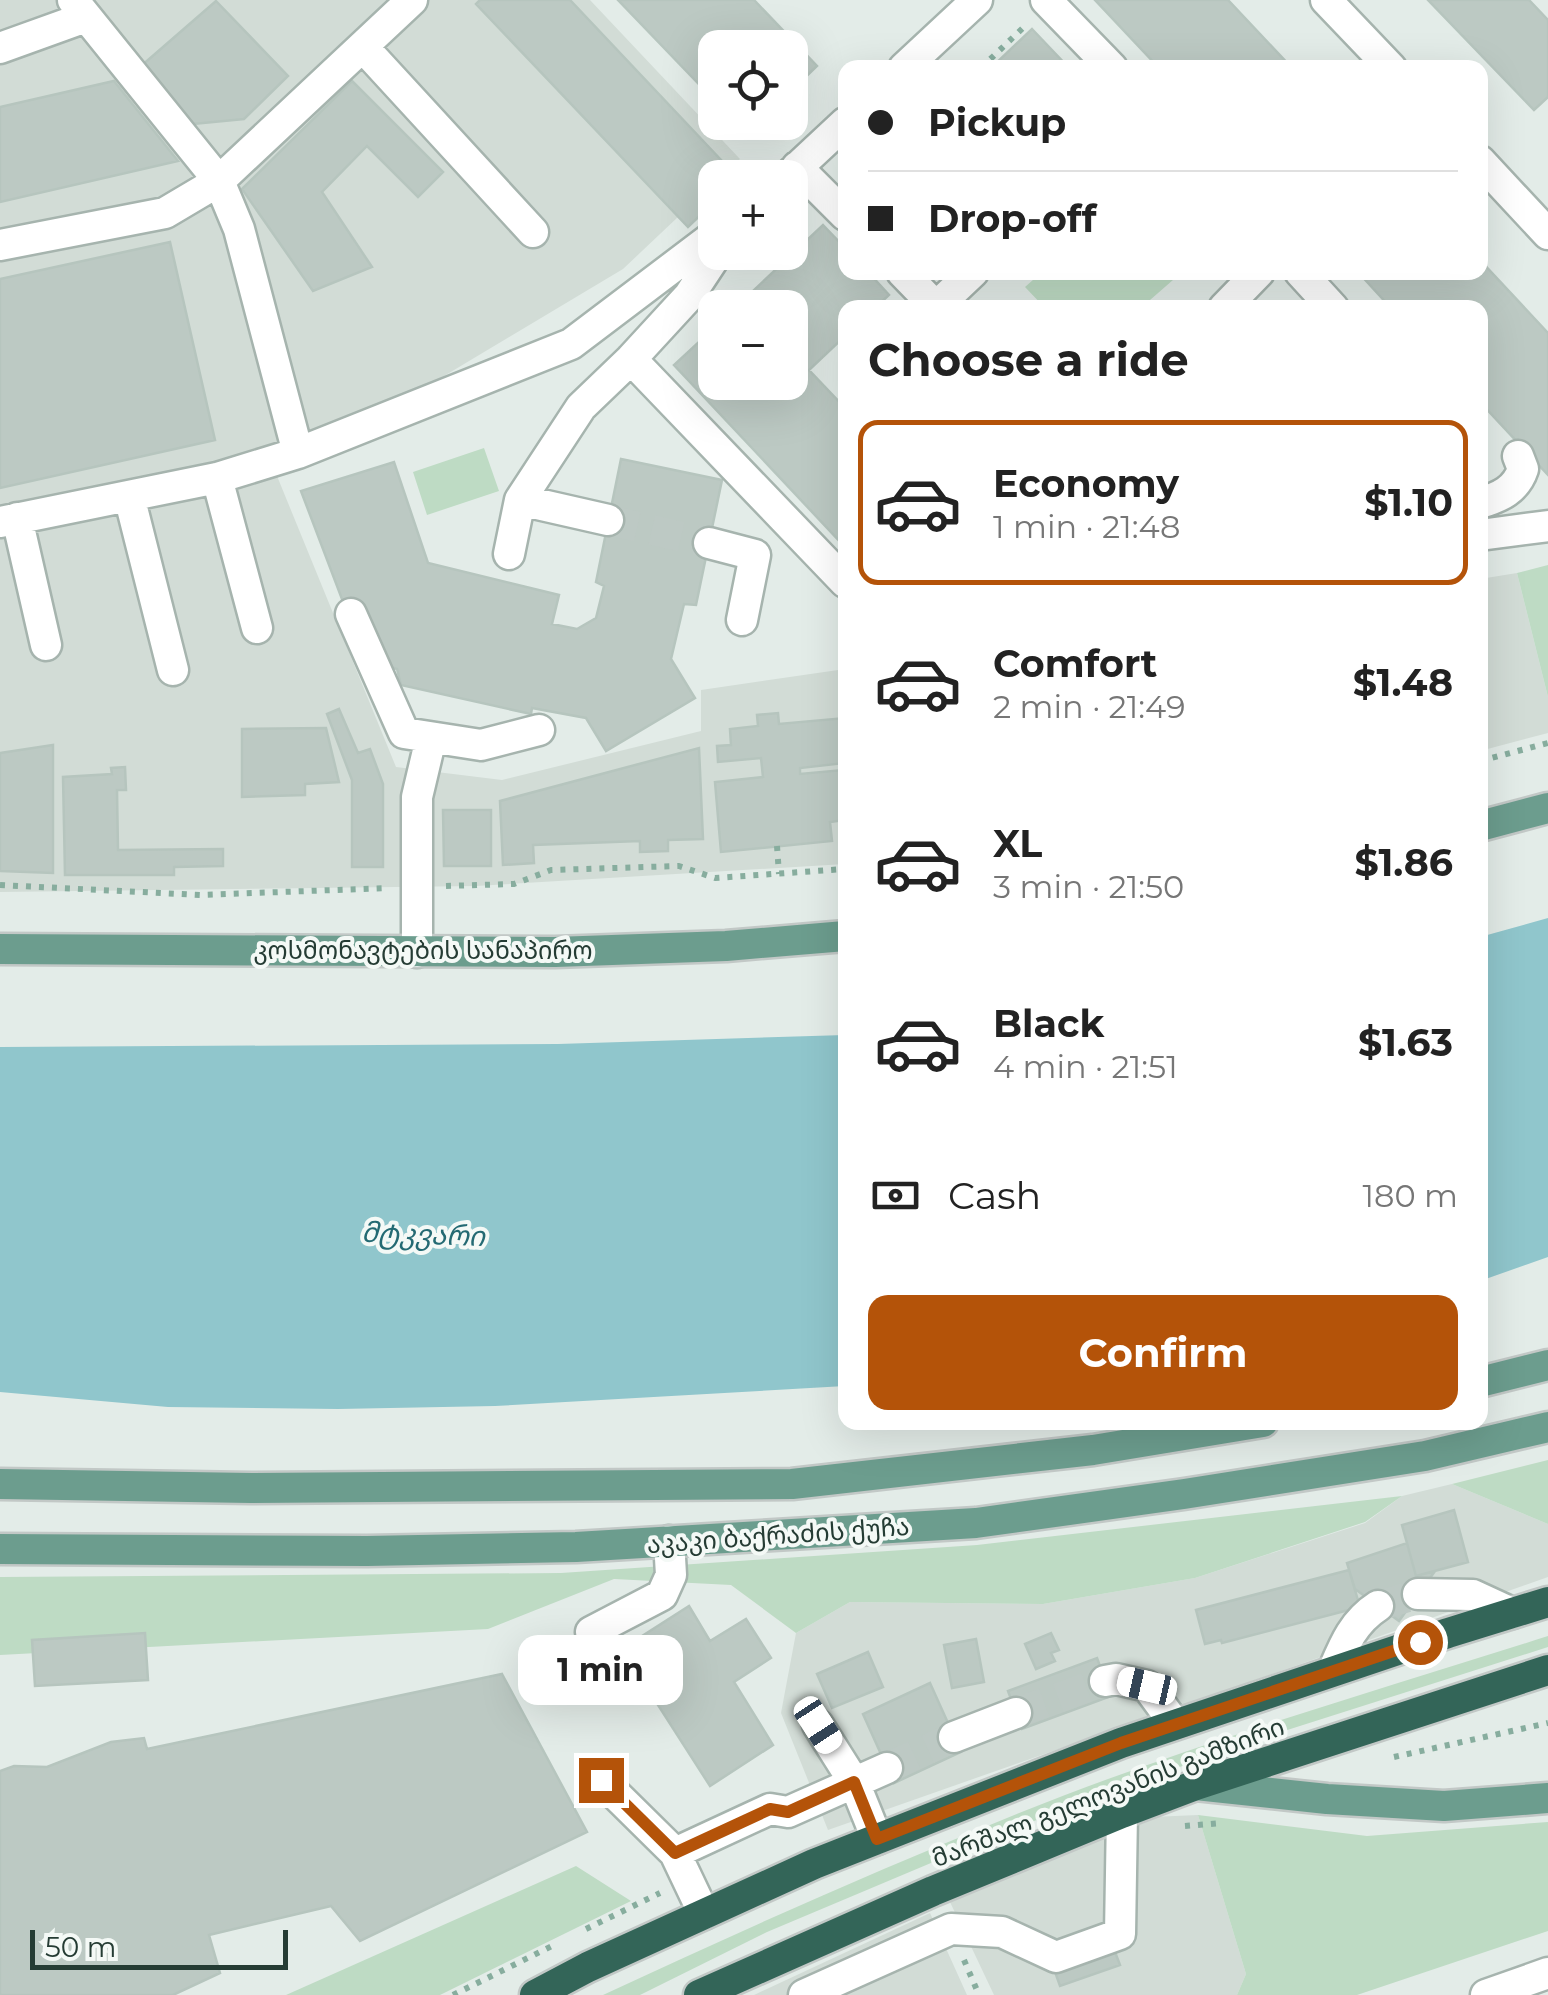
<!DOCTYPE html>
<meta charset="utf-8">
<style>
:root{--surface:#fff;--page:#f2f2f2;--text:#222;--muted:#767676;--line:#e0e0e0;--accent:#b45309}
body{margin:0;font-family:Montserrat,"Noto Sans Georgian",sans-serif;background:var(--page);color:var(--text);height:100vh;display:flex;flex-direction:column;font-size:38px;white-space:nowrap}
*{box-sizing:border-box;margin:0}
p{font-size:32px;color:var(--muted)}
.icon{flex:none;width:55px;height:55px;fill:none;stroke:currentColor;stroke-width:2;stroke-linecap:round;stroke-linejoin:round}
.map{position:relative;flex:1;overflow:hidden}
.drawer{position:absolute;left:838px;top:300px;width:650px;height:1130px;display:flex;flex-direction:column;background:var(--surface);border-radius:20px;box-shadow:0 10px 40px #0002}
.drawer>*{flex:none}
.hud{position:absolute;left:838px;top:60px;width:650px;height:220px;border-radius:20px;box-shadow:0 10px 40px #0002;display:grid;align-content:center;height:220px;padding:0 30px;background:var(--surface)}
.buttons{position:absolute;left:698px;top:30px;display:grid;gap:20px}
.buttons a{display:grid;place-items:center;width:110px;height:110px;border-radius:20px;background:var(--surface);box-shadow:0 10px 40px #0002;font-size:50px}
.scale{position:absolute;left:30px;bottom:25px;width:258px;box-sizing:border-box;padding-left:10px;border:5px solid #253c34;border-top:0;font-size:28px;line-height:35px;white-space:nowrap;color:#253c34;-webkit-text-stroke:8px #f4f9f6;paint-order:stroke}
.end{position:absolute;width:45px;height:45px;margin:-22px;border:12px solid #b45309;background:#fff;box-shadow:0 0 0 5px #fff}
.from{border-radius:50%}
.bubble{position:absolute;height:70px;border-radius:20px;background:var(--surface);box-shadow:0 10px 40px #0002;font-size:32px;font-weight:700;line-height:70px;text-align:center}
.car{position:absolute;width:30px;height:60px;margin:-30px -15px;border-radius:12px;box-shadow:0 0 8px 2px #0007;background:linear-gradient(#fff 24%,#345 0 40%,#fff 0 76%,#345 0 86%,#fff 0)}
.hud b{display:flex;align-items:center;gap:35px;height:95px;font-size:38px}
.hud b+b{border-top:2px solid var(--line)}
.hud i{width:25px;height:25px;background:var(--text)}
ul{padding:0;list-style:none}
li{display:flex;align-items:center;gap:30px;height:165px;margin:0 20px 15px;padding:0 10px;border:5px solid transparent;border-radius:20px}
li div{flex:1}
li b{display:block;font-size:38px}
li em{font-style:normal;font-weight:700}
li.on{border-color:var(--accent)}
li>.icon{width:90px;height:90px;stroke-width:1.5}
h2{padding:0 30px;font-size:45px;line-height:120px}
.pay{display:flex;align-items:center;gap:25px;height:110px;padding:0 30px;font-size:38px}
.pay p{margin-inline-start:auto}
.cta{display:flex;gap:20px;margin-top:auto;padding:20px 30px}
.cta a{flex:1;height:115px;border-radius:20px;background:var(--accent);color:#fff;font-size:40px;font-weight:700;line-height:115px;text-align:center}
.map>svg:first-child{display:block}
.built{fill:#d2dcd6}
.green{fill:#bedbc4}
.water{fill:#90c6cc}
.building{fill:#bcc9c3;stroke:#b6c5be;stroke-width:2.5}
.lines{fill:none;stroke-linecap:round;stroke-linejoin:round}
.minor-tunnel{stroke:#bdc9c4;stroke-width:30;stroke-dasharray:30 15;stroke-linecap:butt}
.minor-casing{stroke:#a6b4ae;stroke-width:35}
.major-casing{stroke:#c2c8c6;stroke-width:35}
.highway-casing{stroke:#c2c8c6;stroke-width:35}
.path{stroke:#87ad9e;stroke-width:6;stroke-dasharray:5 8;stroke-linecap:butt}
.minor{stroke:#fff;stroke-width:30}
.major{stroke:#6c9d8e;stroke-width:30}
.highway{stroke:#336558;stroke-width:30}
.route{stroke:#b45309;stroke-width:12}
.labels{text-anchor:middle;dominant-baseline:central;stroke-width:8;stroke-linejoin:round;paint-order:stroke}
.street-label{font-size:25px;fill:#253c34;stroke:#f4f9f6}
.water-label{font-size:28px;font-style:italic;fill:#246a73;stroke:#f4f9f6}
</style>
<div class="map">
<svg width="1548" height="1995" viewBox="0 0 1548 1995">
<rect width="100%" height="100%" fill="#e3ece8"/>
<path class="built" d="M0,0h590l150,159 -20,18 -5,1v4l-92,87 -346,207 119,291 106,13 199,-49v-41l144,-21v195l-369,22 -476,6z
M1517,573l31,124v36l-68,18v-172z
M1452,1484l96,40v53l-720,253 -47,-117 15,-80 54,-31 193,2 152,-26 170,-55 37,-27z
M1198,1815l48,159 -9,21h-243l-44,-93 202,-85z
M930,1913l37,82h-213z"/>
<path class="green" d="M1042,272h139v1l-39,34 -97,1 -20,-21z
M484,448l15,43 -72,24 -14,-43z
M1548,565v132l-31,-124z
M1548,1460v64l-96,-40z
M1402,1496l-37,26 -170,56 -152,26 -193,-2 -54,31 -65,-48 -117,-6 -126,50 -488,26v-78l561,-4 416,-28z
M1548,1636v11l-317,101 -224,83 -240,101 -127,63h-37c133,-62 267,-122 404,-177 176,-72 360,-124 541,-182z
M1198,1815l169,21 181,-14v109l-191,64h-120l9,-21z
M576,1866l55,35 -191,94h-154z"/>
<path class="water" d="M1548,918v339l-68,24v-344z
M845,1035v351l-350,20 -157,3 -170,-2 -168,-15v-345l558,-3z"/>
<path class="building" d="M480,0h90l168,178h-23v23l-27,26 -212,-223z
M618,0h136l63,66 -27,26v-44h-75v53z
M1095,0h133l64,68h-133z
M1428,0h101l19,20v77l-14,13z
M216,1l72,75 -44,43 -61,6 -43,-58z
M1032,29l37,39h-78z
M114,81l64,80 -178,41v-95z
M352,81l91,91 -25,25 -51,-51 -45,46 50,75 -59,24 -71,-102z
M736,122h23l-12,12z
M823,225l22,23v24h23l21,23 -14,13h-30v28l-36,34 36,38v139l-171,-182 41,-38v55h75v-74h-55z
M170,242l45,198 -215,48v-209z
M1480,260l68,73v142l-68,-73v-94h-89l-33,-36h122z
M621,459l101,21 -26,125 -12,-1 -13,55 24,39 -89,53 -20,-33 -54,-10 -1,6 -130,-29 -4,-16 -10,-3 -39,-51 -47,-124 93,-29 34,101 131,32 -7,29 25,5 19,-11 8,-32 -8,-4z
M339,709l19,44 12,-4 13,35v83h-31v-87l-25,-66z
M778,713l1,11 66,-6v45l-45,5v6l43,-4 2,50 -15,2 2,19 -111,11 -6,-70 48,-5 -2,-19 -43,4 -1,-16 14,-1 -1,-16 28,-3 -1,-11z
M326,728l13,54 -34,2v11l-63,2v-68z
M53,745v128l-53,-2v-118z
M699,748l4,91 -35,1v11l-28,1v-11l-107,4 1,18 -31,2 -3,-64z
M125,767l1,23h-9l1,60 105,-1v17l-49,1v8h-109l-2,-98 49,-3 -1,-6z
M443,810h48v56h-47z
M1454,1510l14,52 -52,14 -14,-51z
M1407,1543l9,33 19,-5 -36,50 -44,-32 -8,-26z
M1349,1570l11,37 -138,36 -1,-3 -16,4 -9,-34z
M689,1606l21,35 36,-22 25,39 -37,24 39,63 -63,41 -88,-137z
M145,1633l3,47 -113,6 -3,-46z
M1051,1633l8,17 -8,3 4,8 -19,8 -11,-25z
M976,1639l8,43 -32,6 -8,-43z
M868,1652l15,35 -51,21 -15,-34z
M1097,1658l14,38 -89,33 -14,-38z
M502,1674l85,158 -227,109 -29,-35 -122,29 11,38 -47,22h-173v-224l14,-5 33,1 64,-25 33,-4 3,11z
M930,1683l31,69 -67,31 -31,-69z
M1107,1931l13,34 -60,21 -12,-34z"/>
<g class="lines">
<path class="minor-tunnel" d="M608,520l101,23
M1378,1606l40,-12
M1016,1713l89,-32
M887,1768l67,-31"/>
<defs>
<path id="minor" d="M73,0l146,181 20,48 59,224
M1046,0l66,68
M1326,0l65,68
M363,47l170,185
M0,48l86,-31
M904,68l73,-68
M1480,161l68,73
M797,167l48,48
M786,178l59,-55
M0,245l165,-32 54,-32 193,-181
M902,272l35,36
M1300,272l33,36
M936,307l37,-35
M1224,308l35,-36
M631,359l214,223
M217,478l40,150
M129,496l44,174
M520,500l88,20
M1480,503c20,-6 36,-13 43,-34l-5,-13
M17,518l29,127
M0,522l217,-44 81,-25 273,-109 144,-109
M1480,535l68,-9
M709,543l46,12 -13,65
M509,554l11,-54 61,-93 50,-48 58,-63 29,-44
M351,614l53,119 77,12 58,-15
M417,952v-155l14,-59
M1418,1594l55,1 39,18
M591,1632l71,-37 9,-20 -2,-34
M1333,1671c11,-26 20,-49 45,-65
M1105,1681l11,-2 31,7 28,38
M818,1725l36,57 23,57
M954,1737l62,-24
M601,1780l74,73 29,61
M675,1853l95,-44 18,3 99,-44
M804,1995l147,-66 51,3 54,25 64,-23 2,-121
M1486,1995l62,-22"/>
<path id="major" d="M1480,826l68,-18
M0,949l555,3 171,-6 119,-10
M1480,1382l68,-17
M0,1484l251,4 541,-4 301,-34 170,-28
M0,1549l367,2 209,-4 400,-24 208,-29 241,-38 123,-29
M1196,1785l131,14 117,7 104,-8"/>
<path id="highway" d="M535,1995l53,-28 226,-103 307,-121 327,-110 100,-31
M699,1995l234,-104 189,-78 74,-28 352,-115"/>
</defs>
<use href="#minor" class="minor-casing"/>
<use href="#major" class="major-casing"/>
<use href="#highway" class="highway-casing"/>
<path class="path" d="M981,68l46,-44
M1480,761l68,-18
M777,846l2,28
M0,885l201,10 187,-7
M446,886l68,-2 37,-14 128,-4 36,12 130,-9
M1394,1757l154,-34
M1185,1826l37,-3
M586,1929l74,-36
M964,1960l15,35
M453,1995l99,-49"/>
<use href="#minor" class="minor"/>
<use href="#major" class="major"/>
<use href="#highway" class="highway"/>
</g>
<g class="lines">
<path class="route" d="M601,1780l74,73 95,-44 18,3 66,-30 23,57 244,-96 299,-101"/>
</g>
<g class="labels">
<g class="street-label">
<text x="423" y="950">კოსმონავტების სანაპირო</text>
<text transform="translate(778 1535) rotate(-4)">აკაკი ბაქრაძის ქუჩა</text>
<text transform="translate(1108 1792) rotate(-21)">მარშალ გელოვანის გამზირი</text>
</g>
<g class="water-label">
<text transform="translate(423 1234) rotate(2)">მტკვარი</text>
</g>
</g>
</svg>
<div class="buttons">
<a><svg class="icon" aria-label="locate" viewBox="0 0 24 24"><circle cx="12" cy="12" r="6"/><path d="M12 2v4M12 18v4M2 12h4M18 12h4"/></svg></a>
<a>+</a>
<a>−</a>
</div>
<div class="scale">50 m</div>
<i class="end from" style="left:1420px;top:1642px"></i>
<i class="end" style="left:601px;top:1780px"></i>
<div class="bubble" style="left:518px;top:1635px;width:165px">1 min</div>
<i class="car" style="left:1147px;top:1686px;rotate:283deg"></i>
<i class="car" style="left:818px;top:1725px;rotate:147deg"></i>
<div class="hud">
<b><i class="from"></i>Pickup</b>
<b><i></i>Drop-off</b>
</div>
<section class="drawer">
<h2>Choose a ride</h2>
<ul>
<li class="on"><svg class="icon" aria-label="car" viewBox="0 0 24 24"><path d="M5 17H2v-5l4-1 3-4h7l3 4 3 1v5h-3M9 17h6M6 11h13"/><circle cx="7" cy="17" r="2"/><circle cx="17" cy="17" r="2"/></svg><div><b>Economy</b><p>1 min · 21:48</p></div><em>$1.10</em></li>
<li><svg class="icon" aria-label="car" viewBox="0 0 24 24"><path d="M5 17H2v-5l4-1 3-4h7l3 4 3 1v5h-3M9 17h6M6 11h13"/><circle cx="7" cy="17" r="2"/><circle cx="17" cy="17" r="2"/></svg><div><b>Comfort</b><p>2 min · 21:49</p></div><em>$1.48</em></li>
<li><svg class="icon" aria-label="car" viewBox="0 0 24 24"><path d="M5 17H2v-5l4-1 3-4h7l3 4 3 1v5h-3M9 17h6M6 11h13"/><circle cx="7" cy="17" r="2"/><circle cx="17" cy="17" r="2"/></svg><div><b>XL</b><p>3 min · 21:50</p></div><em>$1.86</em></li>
<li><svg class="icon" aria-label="car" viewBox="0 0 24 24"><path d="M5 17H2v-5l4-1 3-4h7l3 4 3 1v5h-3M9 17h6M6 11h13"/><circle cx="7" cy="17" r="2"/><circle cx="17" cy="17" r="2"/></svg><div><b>Black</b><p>4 min · 21:51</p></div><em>$1.63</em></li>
</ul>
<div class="pay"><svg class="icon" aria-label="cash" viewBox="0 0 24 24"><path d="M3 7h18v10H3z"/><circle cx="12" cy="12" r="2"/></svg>Cash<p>180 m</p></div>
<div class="cta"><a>Confirm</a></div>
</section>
</div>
